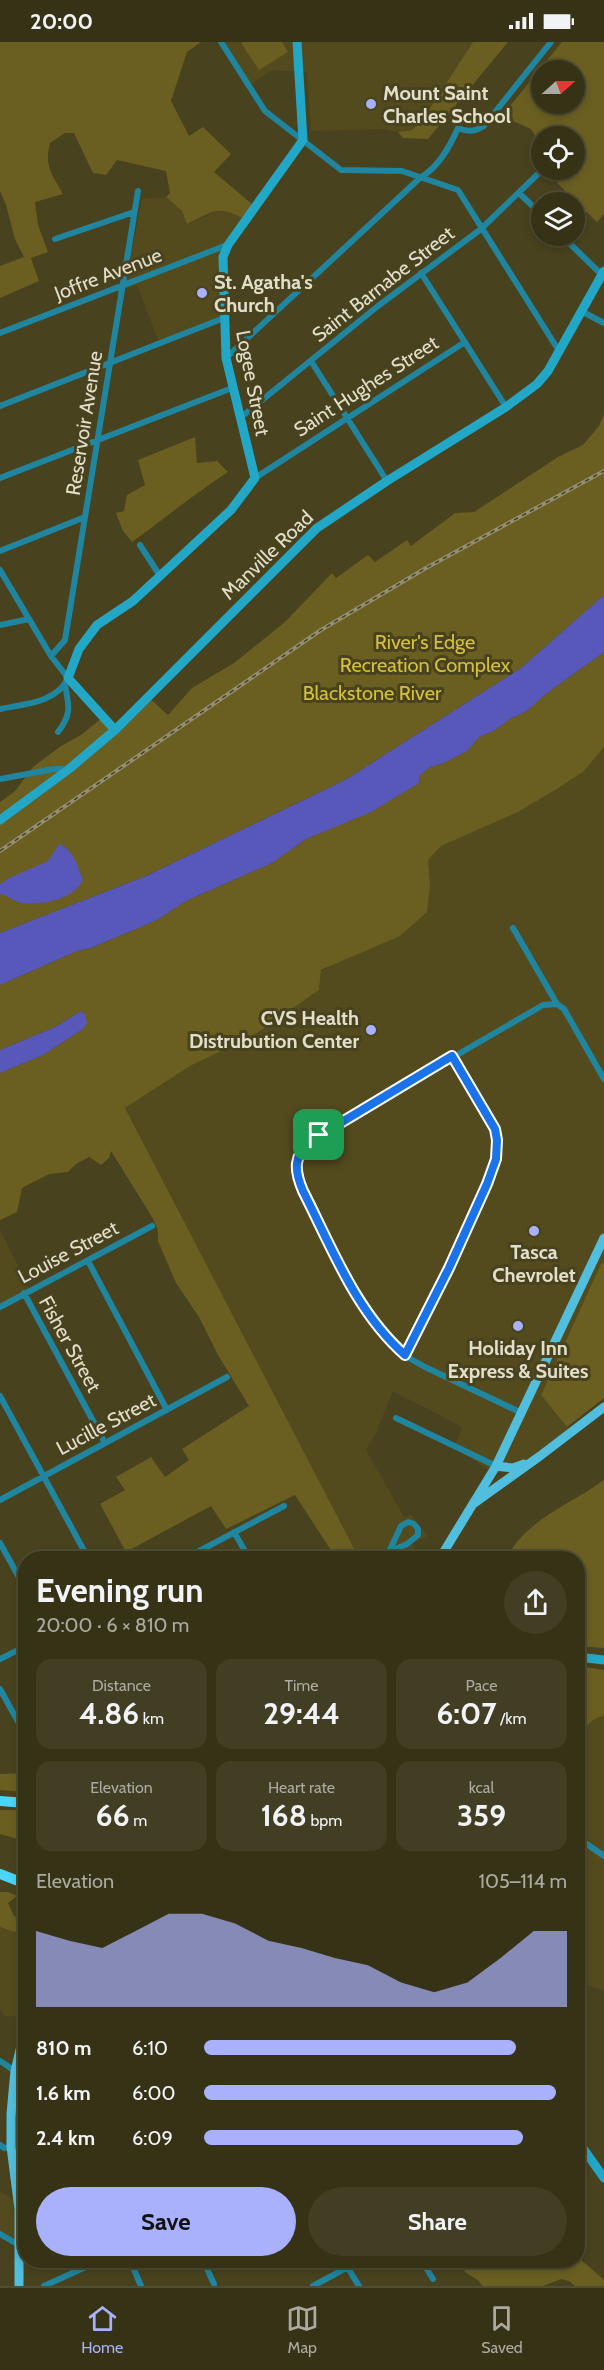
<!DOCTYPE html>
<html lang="en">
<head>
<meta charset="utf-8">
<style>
	:root { --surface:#363216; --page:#413e23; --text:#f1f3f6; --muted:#aaaaa1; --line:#504d35; --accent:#a9b0fc }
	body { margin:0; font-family:Cabin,sans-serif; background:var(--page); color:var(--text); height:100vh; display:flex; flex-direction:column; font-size:22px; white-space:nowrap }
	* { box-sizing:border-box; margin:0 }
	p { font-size:20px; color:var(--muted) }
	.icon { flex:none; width:33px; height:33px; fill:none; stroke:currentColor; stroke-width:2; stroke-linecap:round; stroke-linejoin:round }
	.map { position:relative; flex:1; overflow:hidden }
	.drawer { position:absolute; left:18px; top:1509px; width:567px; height:717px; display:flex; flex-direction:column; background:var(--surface); border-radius:24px; box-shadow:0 3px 9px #0003,0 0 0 2px var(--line) }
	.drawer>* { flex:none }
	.needle { width:39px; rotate:69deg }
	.fabs { position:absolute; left:531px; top:18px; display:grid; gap:12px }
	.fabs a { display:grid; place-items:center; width:54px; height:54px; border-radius:50%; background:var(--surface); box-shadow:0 3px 9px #0003,0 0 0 2px var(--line); font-size:30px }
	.pin { position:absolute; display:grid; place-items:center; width:51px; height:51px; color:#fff; margin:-26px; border-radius:12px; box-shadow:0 3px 9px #0006 }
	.round { display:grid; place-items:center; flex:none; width:63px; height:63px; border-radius:32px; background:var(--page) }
	.head { display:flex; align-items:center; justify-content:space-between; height:102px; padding:0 18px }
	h1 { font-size:33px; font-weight:700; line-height:45px }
	.metrics { display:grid; grid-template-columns:repeat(3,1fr); gap:9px; height:102px; padding:6px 18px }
	.metrics div { display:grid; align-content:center; border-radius:15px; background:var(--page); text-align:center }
	.metrics b { font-size:30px; font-weight:700 }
	.metrics small { font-size:16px; font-weight:400 }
	.metrics p { font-size:16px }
	.chart { height:168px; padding:12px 18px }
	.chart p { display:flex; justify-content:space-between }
	.chart svg { width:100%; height:108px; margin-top:6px; fill:var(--accent); opacity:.7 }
	.primary-button { display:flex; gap:12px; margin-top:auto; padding:12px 18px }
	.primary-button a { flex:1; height:69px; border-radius:36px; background:var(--accent); color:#111; font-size:24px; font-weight:700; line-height:69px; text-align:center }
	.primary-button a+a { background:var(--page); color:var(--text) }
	ul { padding:0 18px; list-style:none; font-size:20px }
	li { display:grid; grid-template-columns:96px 72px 1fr; align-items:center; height:45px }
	li i { height:15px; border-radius:8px; background:var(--accent) }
	.status { display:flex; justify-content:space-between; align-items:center; height:42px; padding:0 30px; background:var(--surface); direction:ltr }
	.status svg { height:16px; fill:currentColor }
	.menu { display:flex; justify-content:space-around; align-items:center; height:84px; border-top:2px solid var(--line); background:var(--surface); font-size:16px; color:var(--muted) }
	.menu a { display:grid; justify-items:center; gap:3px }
	.menu .selected { color:var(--accent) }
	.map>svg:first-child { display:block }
</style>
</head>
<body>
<div class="status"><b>20:00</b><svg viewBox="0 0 49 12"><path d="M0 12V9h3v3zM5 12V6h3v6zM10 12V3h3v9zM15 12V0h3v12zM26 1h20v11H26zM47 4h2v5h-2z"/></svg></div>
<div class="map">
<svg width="604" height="2244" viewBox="0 0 604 2244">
	<rect width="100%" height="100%" fill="#48421e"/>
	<path fill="#534b1e" d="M 217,0 L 473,0 L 421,80 L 412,88 L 398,90 L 384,87 L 311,89 L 307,30 L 272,28 L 248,44 Z
		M 166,155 L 182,169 L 187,182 L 221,167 L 228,168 L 242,176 L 221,210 L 222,279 L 159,301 L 137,243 L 124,247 L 142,157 Z
		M 604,705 L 604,1223 L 602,1221 L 541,1353 L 571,1390 L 526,1423 L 496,1432 L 454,1406 L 462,1385 L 393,1349 L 375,1393 L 366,1408 L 404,1475 L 411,1473 L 428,1494 L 411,1501 L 421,1516 L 359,1516 L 125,1066 L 190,1024 L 251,995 L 319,948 L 321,929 L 350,915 L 430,843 L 428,818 L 441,804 L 518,770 L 557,747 L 584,729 Z
		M 0,1187 L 29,1247 L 0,1263 Z
		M 604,1673 L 604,1948 L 578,1941 L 578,1693 L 593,1678 Z
		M 0,1885 L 14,1890 L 20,1888 L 25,1890 L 24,1975 L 5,1974 L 0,1968 Z
		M 0,2149 L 16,2160 L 16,2201 L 0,2193 Z"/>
	<path fill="#6a5f21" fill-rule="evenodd" d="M 0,0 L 201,0 L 187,10 L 171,59 L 189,94 L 203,85 L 231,112 L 214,130 L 253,163 L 242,176 C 217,162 211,171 187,182 L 182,169 L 166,155 L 170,151 L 166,129 L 117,118 L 106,133 L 93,131 L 74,91 L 65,91 L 50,101 C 44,124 52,132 63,152 L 35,160 L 38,183 L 48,210 L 31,216 L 39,239 L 0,256 L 0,224 L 24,215 L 15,197 L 6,163 L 0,149 Z
		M 244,0 L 282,0 L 288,10 L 259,28 L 241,1 Z
		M 473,0 L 508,0 L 428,97 L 403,96 L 398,90 L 412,88 L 421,80 Z
		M 562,0 L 604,0 L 604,172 L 597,180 L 557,141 L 559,132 L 557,128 L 574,128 L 574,94 L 542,94 L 541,104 L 531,87 L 502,74 ZM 542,28 L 574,28 L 574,62 L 542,62 Z
		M 604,372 L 604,553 L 521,626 L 345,738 L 146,834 L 0,891 L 0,760 L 15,749 L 33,725 L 61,704 L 81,693 L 102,676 L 113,687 L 148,655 L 168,673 L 192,646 L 234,621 L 285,580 L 332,531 L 336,536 L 368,513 L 375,520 L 407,498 L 411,504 L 455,471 L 474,470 L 558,415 L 583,403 L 599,384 Z
		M 195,395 L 197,421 L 217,419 L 228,430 C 194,452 164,477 132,500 L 123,489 L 116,471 L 124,469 L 127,453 L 145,443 L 138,418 Z
		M 604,610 L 604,705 L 584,729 L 557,747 L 518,770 L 441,804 L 428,818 L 430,843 L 427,870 L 400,894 L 321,928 L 319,948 L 251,995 L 190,1024 L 125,1066 L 359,1516 L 336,1516 L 295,1453 L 226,1487 L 211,1464 L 126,1510 L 100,1462 L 125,1448 L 116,1435 L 151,1415 L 165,1435 L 189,1418 L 182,1407 L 249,1364 L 218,1313 L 199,1275 L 176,1241 L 158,1199 L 158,1188 L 152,1175 L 111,1109 L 109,1116 L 101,1123 L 89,1115 L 76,1122 L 68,1130 L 49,1132 L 22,1146 L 17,1170 L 0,1178 L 0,1031 L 43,1013 L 83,987 L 81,969 L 55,985 L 0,1008 L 0,943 L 77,909 L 91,906 L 157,878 L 186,859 L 272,821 L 306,797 L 370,770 L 419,741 L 420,733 L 430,725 L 444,721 L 467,709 L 479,695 L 495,688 L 510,677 L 527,669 L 547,651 Z
		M 602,1220 L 604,1223 L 604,1356 L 567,1385 L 541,1353 Z
		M 604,1438 L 604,1606 L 578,1604 L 578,1516 L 507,1516 C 525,1478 571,1462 604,1438 Z
		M 578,1624 L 604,1628 L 604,1673 L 593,1678 L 578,1693 Z
		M 25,1731 L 25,1750 L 0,1748 L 0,1732 Z
		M 0,1768 L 25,1768 L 25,1799 L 0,1792 Z
		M 0,1850 L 8,1850 L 17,1854 L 8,1861 L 14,1874 L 25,1879 L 25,1890 L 20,1888 L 14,1890 L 0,1885 Z
		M 578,2215 L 604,2238 L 604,2244 L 575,2244 L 569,2239 L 561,2237 L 543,2244 L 482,2244 L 479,2239 L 465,2230 L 462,2220 L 578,2218 Z"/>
	<path fill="#5858bb" d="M 604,553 L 604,610 L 547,651 L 527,669 L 510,677 L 495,688 L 479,695 L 467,709 L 444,721 L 430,725 L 420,733 L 419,741 L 371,770 L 306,797 L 272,821 L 186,859 L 157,878 L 91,906 L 77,909 L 0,943 L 0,891 L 146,834 L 345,738 L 521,626 Z
		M 59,802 C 73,807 78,825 83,838 C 73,858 43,863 22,861 C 14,860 8,853 0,852 L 0,842 L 9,836 L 48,819 Z
		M 81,969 L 85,973 L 87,981 L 83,987 L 43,1013 L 0,1031 L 0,1008 L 55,985 Z"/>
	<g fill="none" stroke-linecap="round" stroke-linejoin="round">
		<path stroke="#20859f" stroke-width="6" d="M 221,0 L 265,69 L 341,128 L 402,129 L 458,148 L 559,309
			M 519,151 L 542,173
			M 562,194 L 602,233
			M 55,197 L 134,170
			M 421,231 L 506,365
			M 581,269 L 604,281
			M 0,291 L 227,203
			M 226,316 L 421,135 C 439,125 450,104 458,86 C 468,90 474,90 484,84 L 551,0
			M 311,319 L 387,439
			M 0,364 L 224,276
			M 239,374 L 245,372 L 378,264 L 481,187 L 542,128
			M 0,436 L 232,346
			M 255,436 L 465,300
			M 140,503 L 160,534
			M 0,509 L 85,475
			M 0,528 L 51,614 L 68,636 C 57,661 23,662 0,667
			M 0,583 L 29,577
			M 51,614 L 65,598 L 138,149
			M 58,690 C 72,672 69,664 65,643
			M 0,737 L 54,727 L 68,727
			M 513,886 L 557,962 L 564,967 L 604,1037
			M 88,1219 L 167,1368
			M 24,1251 L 105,1401
			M 0,1265 L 152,1184
			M 405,1313 L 449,1226 L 487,1142 L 496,1117 L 497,1098 L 495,1087 L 452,1014
			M 0,1354 L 88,1516
			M 522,1371 L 425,1325 L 409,1316 L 397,1305 L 381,1289 L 362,1262 L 303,1149 C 292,1123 294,1110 319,1093 L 543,963 L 557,962
			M 396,1376 L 496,1424
			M 0,1458 L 227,1335
			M 408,1480 L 414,1482 L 418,1487 L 418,1493 L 407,1502 L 389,1510 L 401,1484 Z
			M 234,1490 L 249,1516
			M 0,1501 L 26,1548
			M 186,1516 L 284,1464
			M 379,1516 L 389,1510
			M 0,1617 L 26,1604
			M 0,1647 L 26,1694
			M 578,1796 L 604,1814
			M 0,2019 L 15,2029
			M 11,2072 L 26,2067
			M 0,2103 L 4,2106 L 11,2105
			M 0,2192 L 19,2203
			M 130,2218 L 141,2244
			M 203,2218 L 214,2242
			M 421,2218 L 433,2237
			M 348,2226 L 359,2244
			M 44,2244 L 101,2218
			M 313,2244 L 361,2218"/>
		<path stroke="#23a7c7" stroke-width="9" d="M 115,688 L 68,636 L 79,607 L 97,583 L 133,559 L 231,468 L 255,436 L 226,316 L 223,215 L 228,203 L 303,98 L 297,0
			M 0,778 L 69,727 L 115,688 L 317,486 L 387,439 L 506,365 L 537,342 L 548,329 L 604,229
			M 578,1615 L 604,1618
			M 578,2099 L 604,2136"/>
		<path stroke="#50bedc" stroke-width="9" d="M 496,1424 L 513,1426 L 524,1422
			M 473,1462 L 540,1414 L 604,1365
			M 440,1516 L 496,1424 L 604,1196
			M 19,2244 L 19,2167 L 11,2105 L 11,2072 L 15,2029 L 26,1983"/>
		<path stroke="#4bd5fb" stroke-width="10" d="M 0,1759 L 26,1761
			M 0,1832 L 26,1842"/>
		<g stroke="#938e72" stroke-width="4">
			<path id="rail" d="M 0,809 L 321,588 L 426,526 L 604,429"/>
		</g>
		<use href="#rail" stroke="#48421e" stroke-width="1.5" stroke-dasharray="4.5" stroke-linecap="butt"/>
	</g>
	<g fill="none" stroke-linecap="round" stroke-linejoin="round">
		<g stroke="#fff" stroke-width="12">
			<path id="route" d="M 452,1014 L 495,1087 L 497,1098 L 496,1117 L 487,1142 L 449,1226 L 405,1313 C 356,1270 332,1206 303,1149 C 294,1128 293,1113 312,1098 Z"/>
		</g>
		<use href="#route" stroke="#1a73e8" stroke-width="8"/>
	</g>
	<g fill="#a9b0fc" stroke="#48421e" stroke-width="2">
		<circle cx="371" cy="62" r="6"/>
		<circle cx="202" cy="251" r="6"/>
		<circle cx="371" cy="988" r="6"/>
		<circle cx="534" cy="1189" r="6"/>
		<circle cx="518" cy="1284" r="6"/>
	</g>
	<g text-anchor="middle" stroke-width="6" stroke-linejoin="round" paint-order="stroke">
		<g font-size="20" font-weight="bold" fill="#e1deca" stroke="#48421e" text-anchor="start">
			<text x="383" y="58">Mount Saint<tspan x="383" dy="23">Charles School</tspan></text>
			<text x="214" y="247">St. Agatha's<tspan x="214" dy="23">Church</tspan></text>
			<text x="359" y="983" text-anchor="end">CVS Health<tspan x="359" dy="23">Distrubution Center</tspan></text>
			<text x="534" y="1217" text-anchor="middle">Tasca<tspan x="534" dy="23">Chevrolet</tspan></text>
			<text x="518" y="1313" text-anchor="middle">Holiday Inn<tspan x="518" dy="23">Express &amp; Suites</tspan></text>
		</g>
		<g font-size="20" fill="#e1deca" stroke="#48421e">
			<text transform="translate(108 232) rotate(-21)" y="7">Joffre Avenue</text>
			<text transform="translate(383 242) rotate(-38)" y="7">Saint Barnabe Street</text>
			<text transform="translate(253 341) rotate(79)" y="7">Logee Street</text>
			<text transform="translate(366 344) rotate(-33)" y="7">Saint Hughes Street</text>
			<text transform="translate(84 381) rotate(-81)" y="7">Reservoir Avenue</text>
			<text transform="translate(267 513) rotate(-44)" y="7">Manville Road</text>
			<text transform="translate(68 1210) rotate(-28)" y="7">Louise Street</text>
			<text transform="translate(70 1302) rotate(61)" y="7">Fisher Street</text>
			<text transform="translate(106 1382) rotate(-28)" y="7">Lucille Street</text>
		</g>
		<g font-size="20" fill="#d5c03e" stroke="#48421e">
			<text x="425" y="607">River's Edge<tspan x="425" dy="23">Recreation Complex</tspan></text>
			<text x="372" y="658">Blackstone River</text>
		</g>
	</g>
</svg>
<div class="fabs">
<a><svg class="needle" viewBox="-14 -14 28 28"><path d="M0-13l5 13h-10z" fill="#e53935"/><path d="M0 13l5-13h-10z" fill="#aaaaa1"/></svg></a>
<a><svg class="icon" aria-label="locate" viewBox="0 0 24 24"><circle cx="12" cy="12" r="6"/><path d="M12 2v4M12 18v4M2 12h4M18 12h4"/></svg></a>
<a><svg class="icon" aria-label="layers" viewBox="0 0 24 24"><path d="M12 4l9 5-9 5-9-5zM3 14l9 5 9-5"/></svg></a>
</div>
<div class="pin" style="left:319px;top:1093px;background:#1e9e55"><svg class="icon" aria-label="arrive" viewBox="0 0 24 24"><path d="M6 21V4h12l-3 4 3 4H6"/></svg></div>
<section class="drawer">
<div class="head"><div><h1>Evening run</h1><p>20:00 · 6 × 810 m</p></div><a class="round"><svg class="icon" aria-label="share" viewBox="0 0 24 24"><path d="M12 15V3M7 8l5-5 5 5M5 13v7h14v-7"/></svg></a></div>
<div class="metrics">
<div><p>Distance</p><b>4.86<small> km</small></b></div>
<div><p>Time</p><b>29:44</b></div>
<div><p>Pace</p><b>6:07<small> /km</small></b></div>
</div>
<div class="metrics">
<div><p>Elevation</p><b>66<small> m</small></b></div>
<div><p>Heart rate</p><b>168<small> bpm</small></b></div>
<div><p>kcal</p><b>359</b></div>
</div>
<div class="chart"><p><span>Elevation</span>105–114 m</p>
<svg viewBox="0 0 160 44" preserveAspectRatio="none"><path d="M0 44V13L10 17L20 20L30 13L40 6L50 6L60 10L70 17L80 20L90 24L100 27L110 34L120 38L130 34L140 24L150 13L160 13V44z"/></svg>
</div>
<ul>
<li><b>810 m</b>6:10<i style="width:86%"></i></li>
<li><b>1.6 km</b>6:00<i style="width:97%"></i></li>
<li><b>2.4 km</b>6:09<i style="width:88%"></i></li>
</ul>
<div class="primary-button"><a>Save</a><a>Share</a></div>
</section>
</div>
<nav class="menu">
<a class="selected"><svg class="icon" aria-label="home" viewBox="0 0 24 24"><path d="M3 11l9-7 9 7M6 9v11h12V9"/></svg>Home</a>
<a><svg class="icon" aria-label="map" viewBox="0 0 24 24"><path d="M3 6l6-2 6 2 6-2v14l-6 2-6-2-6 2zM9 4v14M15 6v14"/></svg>Map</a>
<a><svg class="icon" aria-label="saved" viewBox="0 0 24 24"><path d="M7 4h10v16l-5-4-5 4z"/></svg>Saved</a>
</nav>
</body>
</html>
